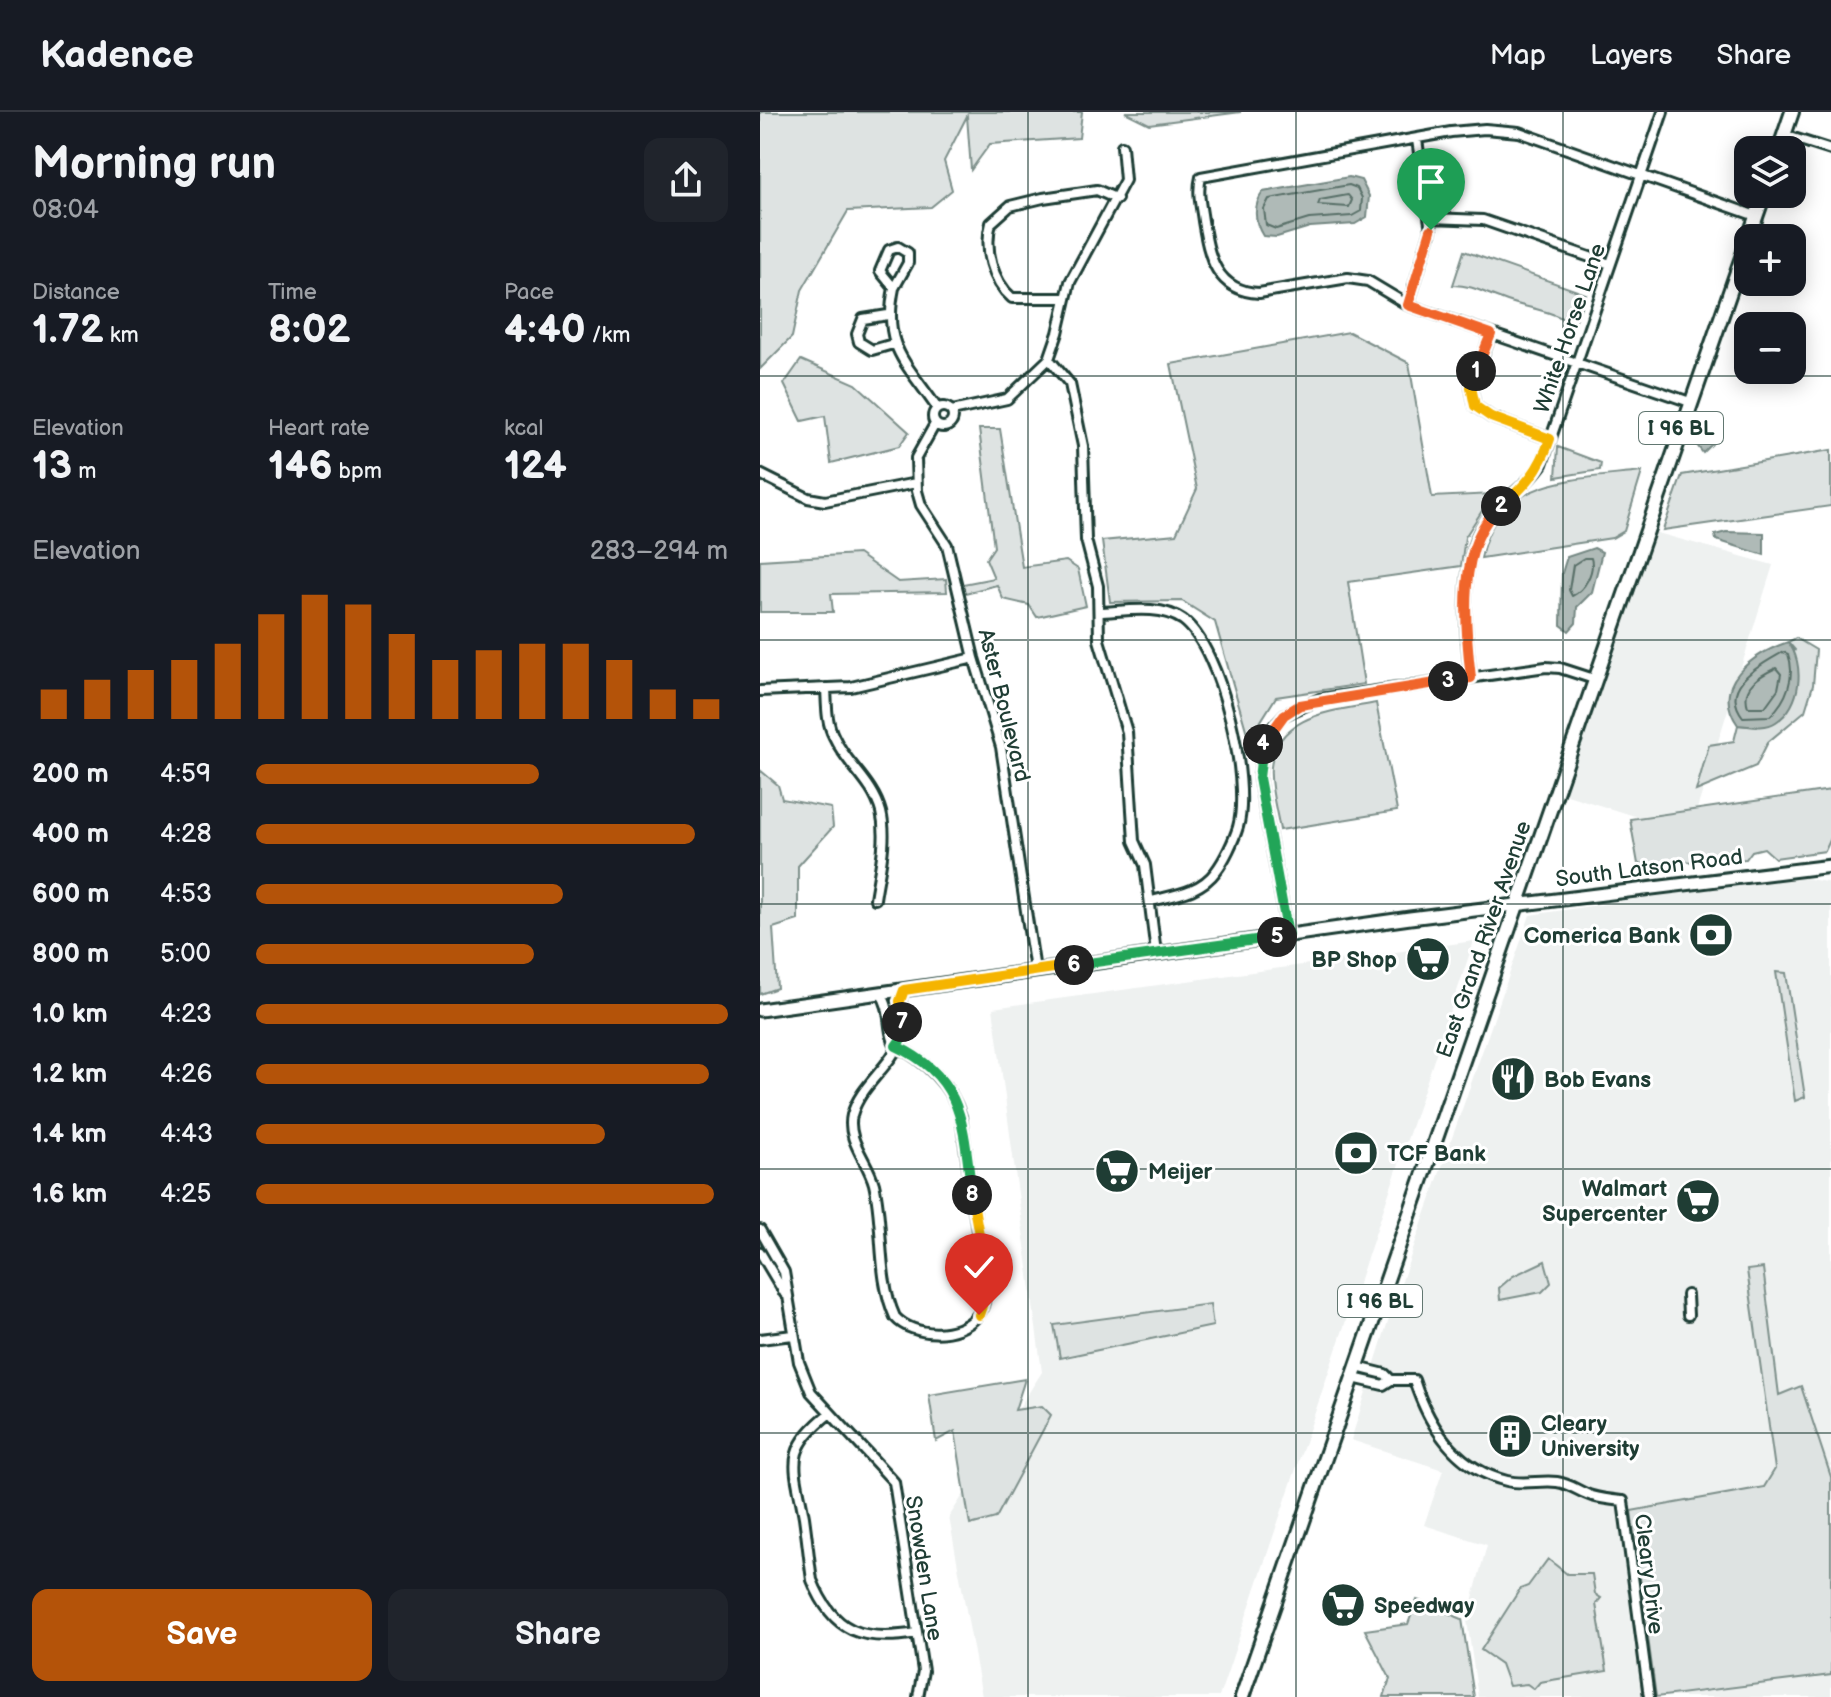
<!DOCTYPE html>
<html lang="en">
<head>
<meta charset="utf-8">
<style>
	:root { --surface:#171b24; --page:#20242c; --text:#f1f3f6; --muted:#9ea1a6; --line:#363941; --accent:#b45309 }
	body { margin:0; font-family:"Balsamiq Sans",sans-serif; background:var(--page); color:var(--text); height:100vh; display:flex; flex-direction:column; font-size:30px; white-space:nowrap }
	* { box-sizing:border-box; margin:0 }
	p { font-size:26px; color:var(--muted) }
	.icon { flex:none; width:44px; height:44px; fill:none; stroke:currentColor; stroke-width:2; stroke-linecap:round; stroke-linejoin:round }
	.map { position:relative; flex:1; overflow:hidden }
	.side { display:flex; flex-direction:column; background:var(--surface); width:760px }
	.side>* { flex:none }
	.fabs { position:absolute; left:974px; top:24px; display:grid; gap:16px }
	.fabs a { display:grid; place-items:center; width:72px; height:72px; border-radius:16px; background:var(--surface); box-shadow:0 4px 20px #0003; font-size:40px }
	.pin { position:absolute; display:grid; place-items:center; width:68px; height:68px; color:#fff; margin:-82px -34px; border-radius:50% 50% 50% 0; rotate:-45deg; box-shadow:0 0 8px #0007 }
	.pin .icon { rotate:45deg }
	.km { position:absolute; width:40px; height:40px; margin:-20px; border-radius:50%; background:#222; color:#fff; font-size:22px; line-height:40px; text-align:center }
	.round { display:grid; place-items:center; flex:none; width:84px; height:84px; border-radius:16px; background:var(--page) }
	.summary { display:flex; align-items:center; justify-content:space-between; height:136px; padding:0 32px }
	h1 { font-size:44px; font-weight:700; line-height:60px }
	.figures { display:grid; grid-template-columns:repeat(3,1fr); gap:12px; height:136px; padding:8px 32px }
	.figures div { display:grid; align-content:center }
	.figures b { font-size:40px; font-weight:700 }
	.figures small { font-size:22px; font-weight:400 }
	.figures p { font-size:22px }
	.chart { height:224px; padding:16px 32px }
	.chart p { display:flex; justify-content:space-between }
	.chart svg { width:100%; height:144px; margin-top:8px; stroke:var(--accent); stroke-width:6 }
	.button { display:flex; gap:16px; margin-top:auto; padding:16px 32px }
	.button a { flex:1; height:92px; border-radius:16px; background:var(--accent); color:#fff; font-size:32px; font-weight:700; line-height:92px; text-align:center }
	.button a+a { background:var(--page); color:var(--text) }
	ul { padding:0 32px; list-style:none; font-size:26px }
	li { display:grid; grid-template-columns:128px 96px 1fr; align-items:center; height:60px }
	li i { height:20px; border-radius:10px; background:var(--accent) }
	header { display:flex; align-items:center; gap:48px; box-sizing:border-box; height:112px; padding:0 40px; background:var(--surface); border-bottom:2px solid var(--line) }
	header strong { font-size:38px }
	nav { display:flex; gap:44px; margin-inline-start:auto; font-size:28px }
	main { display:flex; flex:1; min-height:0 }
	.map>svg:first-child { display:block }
</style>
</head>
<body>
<header>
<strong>Kadence</strong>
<nav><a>Map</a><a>Layers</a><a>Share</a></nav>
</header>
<main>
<section class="side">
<div class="summary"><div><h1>Morning run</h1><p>08:04</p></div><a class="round"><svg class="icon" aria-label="share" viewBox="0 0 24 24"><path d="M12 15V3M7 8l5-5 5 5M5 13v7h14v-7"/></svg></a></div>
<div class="figures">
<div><p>Distance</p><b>1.72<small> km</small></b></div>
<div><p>Time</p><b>8:02</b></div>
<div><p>Pace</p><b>4:40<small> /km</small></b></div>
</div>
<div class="figures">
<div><p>Elevation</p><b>13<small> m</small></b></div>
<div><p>Heart rate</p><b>146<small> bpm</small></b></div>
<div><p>kcal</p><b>124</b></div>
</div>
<div class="chart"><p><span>Elevation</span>283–294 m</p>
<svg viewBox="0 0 160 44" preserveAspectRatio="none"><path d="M5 44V35M15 44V32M25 44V29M35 44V26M45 44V21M55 44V12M65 44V6M75 44V9M85 44V18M95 44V26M105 44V23M115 44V21M125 44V21M135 44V26M145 44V35M155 44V38"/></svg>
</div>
<ul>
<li><b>200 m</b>4:59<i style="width:60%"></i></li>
<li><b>400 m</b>4:28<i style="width:93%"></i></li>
<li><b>600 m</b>4:53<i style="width:65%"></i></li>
<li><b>800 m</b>5:00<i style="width:59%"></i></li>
<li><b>1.0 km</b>4:23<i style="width:100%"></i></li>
<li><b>1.2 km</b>4:26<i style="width:96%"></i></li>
<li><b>1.4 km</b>4:43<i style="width:74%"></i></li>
<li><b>1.6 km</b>4:25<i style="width:97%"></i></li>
</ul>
<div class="button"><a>Save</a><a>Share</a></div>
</section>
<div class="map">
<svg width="1071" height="1585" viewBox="0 0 1071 1585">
	<rect width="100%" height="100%" fill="#fff"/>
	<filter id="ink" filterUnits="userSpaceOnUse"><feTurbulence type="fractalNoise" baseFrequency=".0125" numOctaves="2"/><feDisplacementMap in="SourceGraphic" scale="16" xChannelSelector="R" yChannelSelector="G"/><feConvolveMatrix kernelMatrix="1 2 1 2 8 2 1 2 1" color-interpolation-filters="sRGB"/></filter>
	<g filter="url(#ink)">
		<path fill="#eef1f0" d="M 894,420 L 1013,453 L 937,697 L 880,706 L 804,682 Z
			M 1034,764 L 1071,771 L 1071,1365 L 1041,1274 L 1019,1284 L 1003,1156 L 988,1158 L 1015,1357 L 1004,1375 L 959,1386 L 896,1585 L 1071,1563 L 1071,1585 L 718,1585 L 707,1508 L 727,1433 L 664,1413 L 683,1358 L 591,1328 L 629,1206 L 770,803 Z
			M 714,829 L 459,1585 L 222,1585 L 189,1405 L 282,1260 L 233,896 Z"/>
		<path fill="#dee3e2" stroke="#7e908b" stroke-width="2" d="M 0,0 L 322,0 L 319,26 L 230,32 L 211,58 L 207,4 L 184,49 L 192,78 L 171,95 L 88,99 L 42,178 L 32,225 L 0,257 Z
			M 365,0 L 481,0 L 389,12 Z
			M 704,139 L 826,182 L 814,213 C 791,197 766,197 742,187 C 724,181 712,173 693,173 Z
			M 589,220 L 649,251 L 672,385 L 733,382 L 705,425 L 701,454 L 588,470 L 604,572 L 516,585 L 489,628 L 455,510 L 422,489 L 350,490 L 342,429 L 416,422 L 437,377 L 411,252 Z
			M 41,248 L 96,272 L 149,320 L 139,334 L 71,351 L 65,304 L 42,309 L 24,272 Z
			M 219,317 L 240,317 L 262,455 L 306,449 L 318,457 L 326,494 L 277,505 L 269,493 L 243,487 L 237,473 L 205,481 L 203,472 L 234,466 L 226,447 L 234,435 Z
			M 798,335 L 841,351 L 840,358 L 796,365 Z
			M 1071,338 L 1071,394 L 903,418 L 922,363 Z
			M 882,360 L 864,419 L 852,426 L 721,446 C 736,364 815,368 882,360 Z
			M 98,442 L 138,470 L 186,467 L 187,480 L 71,482 L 73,500 L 0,500 L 0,448 Z
			M 1036,526 L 1056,538 L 1053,573 L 1045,599 L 1008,630 L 996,654 L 936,679 L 949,633 L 974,629 L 978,613 L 997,615 L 1035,538 L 1028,530 Z
			M 616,591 L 637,699 L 520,718 C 517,699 509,674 511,655 C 516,602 575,599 616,591 Z
			M 0,658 L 18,673 L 22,687 L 71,696 L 73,715 L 38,754 L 38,808 L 13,816 L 17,876 L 0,882 Z
			M 1071,678 L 1071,726 L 1065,739 L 1015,746 L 1004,736 L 992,739 L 986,747 L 878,752 L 870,707 Z
			M 1016,860 L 1026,861 L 1045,985 L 1035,989 Z
			M 785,1149 L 791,1171 L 782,1180 L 740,1188 L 739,1176 L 753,1164 Z
			M 1003,1156 L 1019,1283 L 1041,1274 L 1071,1365 L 1071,1563 L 896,1585 L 871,1399 L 1004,1375 L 1015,1357 L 987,1158 Z
			M 450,1192 L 453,1214 L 300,1246 L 294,1213 Z
			M 265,1267 L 255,1298 L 282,1294 L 291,1303 L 236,1406 L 210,1413 L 195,1319 L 176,1329 L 169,1283 Z
			M 788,1447 L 807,1462 L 832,1462 L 835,1482 L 841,1486 L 836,1492 L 847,1559 L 780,1570 L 774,1577 L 767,1572 L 749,1574 L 741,1552 L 721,1538 L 760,1477 L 768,1474 Z
			M 657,1488 L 702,1507 L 714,1585 L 624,1585 L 630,1566 L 605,1518 L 648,1512 Z"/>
		<path fill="#afbab7" stroke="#758883" stroke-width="2" d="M 589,65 L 601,68 L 609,84 L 607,105 L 595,112 L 550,115 L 517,125 L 503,124 C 494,110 493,93 503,80 Z
			M 958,304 L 953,331 L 943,341 L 936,332 C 939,317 940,305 958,304 Z
			M 966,420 L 1004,421 L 1004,443 L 956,428 L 955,423 Z
			M 834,436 L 842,440 L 832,480 L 817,495 L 816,511 L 809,519 L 801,513 L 802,461 L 807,445 Z
			M 1028,530 C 1045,551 1042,594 1016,610 C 1006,617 990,614 978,613 C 949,572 993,542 1028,530 Z"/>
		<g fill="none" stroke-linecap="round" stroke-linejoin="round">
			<path stroke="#596f68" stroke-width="2" d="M 589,73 L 597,76 L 602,86 L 601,99 L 592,104 L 549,107 L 516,117 L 506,113 L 504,97 L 509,87 Z
				M 588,83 L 592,88 L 589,95 L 558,93 L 560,88 Z
				M 824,446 L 831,446 C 835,459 825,478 812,484 L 809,478 L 813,453 Z
				M 1023,540 L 1028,542 C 1036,564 1027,588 1010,604 L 983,605 C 958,573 1001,553 1023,540 Z
				M 1016,556 L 1021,562 L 1018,577 L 1005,595 L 988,595 C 981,574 999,564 1016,556 Z"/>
			<g stroke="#1f3d34" stroke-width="14">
				<path id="minor" d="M 1024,23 L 1071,38
					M 671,106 L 723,108 L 850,152
					M 134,176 L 148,151 L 148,141 L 138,135 L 129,138 L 120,159 L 134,176 C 122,235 146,250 177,296
					M 305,186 L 252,186 C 232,169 224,136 231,111 L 250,94 L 283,86 L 337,78 L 357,87
					M 648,193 L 671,118 L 657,28
					M 128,203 L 103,207 L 97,222 L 99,230 L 112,238 L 133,232
					M 731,222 L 711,275 L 715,294 L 731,305 L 790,327
					M 289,247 L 310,272 L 323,334 L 326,428 L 338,474 L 339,528 L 367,620 L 374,729 L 385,753 L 396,841
					M 930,290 L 648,193 L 608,169 L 588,166 L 499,181 C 456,179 449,145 443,109 C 441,93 437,81 441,65 L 691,20 L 725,17 L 759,20 L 996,104
					M173 305a10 10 0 1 1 20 0a10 10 0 1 1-20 0Z
					M 192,299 L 247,287 L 289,247 L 298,221 L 310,170 L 365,68 L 362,34
					M 175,312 L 156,346 L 157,379 L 161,393 L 187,433 L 214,546 L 241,635 L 275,858
					M 0,362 L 48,386 L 65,389 L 156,371
					M 339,500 C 366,499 400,492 423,508 C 462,537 491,670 478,715 C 474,728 464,749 456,759 C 441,780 415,783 391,789
					M 711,566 C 705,522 698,447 726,409 C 742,388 766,375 782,352 L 903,0
					M 66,576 C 67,593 66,610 74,625 C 86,652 113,670 121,700 C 128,728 119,759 115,787
					M 0,579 L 91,575 L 214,546
					M 528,823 L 499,666 L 503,633 L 510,618 L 524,603 L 560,587 L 786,555 L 800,556 L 834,567
					M 120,881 C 133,897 126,918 136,934 C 165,948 192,974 201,1005 L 225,1174 C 225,1184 225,1196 217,1204 C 198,1227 153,1225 135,1205 C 117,1166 124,1114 114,1072 C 108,1049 86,1028 92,1003 C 100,973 132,954 141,926 C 147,910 135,893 144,878
					M 0,1118 L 24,1160 L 39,1250 L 51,1280 L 134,1370 L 163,1559 L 158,1585
					M 0,1140 L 25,1182
					M 927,1183 L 928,1203
					M 0,1227 L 33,1223
					M 597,1255 L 625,1262 L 631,1268
					M 593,1266 L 623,1273 L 631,1268 L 654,1268 C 669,1315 697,1357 747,1369 C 764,1373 781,1368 797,1370 C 811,1372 819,1380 832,1384 C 842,1387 853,1388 863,1389 L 889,1585
					M 70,1301 C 22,1339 35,1354 44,1405 C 47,1426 49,1447 52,1468 C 73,1521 103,1530 157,1521"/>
			</g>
			<g stroke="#1f3d34" stroke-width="17">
				<path id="secondary" d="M 0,898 L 650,806 L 1071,754"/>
			</g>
			<g stroke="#1f3d34" stroke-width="18">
				<path id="primary" d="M 1019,38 L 1032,0
					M 482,1585 L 1004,82"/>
			</g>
			<use href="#minor" stroke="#fff" stroke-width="8"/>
			<use href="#secondary" stroke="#fff" stroke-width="11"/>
			<use href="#primary" stroke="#fff" stroke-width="12"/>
		</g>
	</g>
	<g fill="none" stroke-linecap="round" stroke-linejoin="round" filter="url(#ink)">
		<g stroke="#fff" stroke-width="16">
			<path id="split-1" d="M 671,118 L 648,193 L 731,222 L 716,259"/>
		</g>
		<g stroke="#fff" stroke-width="16">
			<path id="split-2" d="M 716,259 L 711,275 L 715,294 L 731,305 L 790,327 C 780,357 766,374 741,394"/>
		</g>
		<g stroke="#fff" stroke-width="16">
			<path id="split-3" d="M 688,569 L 711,566 C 705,515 696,430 741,394"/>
		</g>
		<g stroke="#fff" stroke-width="16">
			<path id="split-4" d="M 503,632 L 524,603 L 540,593 L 688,569"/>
		</g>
		<g stroke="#fff" stroke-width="16">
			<path id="split-5" d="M 503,632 L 499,666 L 528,823 L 517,825"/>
		</g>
		<g stroke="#fff" stroke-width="16">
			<path id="split-6" d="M 314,853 L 517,825"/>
		</g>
		<g stroke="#fff" stroke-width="16">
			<path id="split-7" d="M 142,910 L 140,889 L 144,878 L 314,853"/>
		</g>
		<g stroke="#fff" stroke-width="16">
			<path id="split-8" d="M 142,910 L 141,927 L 136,934 C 206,966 203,1017 212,1083"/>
		</g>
		<g stroke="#fff" stroke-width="16">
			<path id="split-9" d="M 212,1083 C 217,1120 233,1169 219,1203"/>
		</g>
		<use href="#split-1" stroke="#f0652b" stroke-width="10"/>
		<use href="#split-2" stroke="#f5b400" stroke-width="10"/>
		<use href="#split-3" stroke="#f0652b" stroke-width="10"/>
		<use href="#split-4" stroke="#f0652b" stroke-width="10"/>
		<use href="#split-5" stroke="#22a559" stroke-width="10"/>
		<use href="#split-6" stroke="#22a559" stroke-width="10"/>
		<use href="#split-7" stroke="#f5b400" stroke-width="10"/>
		<use href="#split-8" stroke="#22a559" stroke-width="10"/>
		<use href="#split-9" stroke="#f5b400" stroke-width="10"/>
	</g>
	<path fill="none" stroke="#1f3d34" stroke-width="2" stroke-opacity="0.55" d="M 268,0 L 268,1585M 536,0 L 536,1585M 803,0 L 803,1585M 0,264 L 1071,264M 0,528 L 1071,528M 0,792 L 1071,792M 0,1057 L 1071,1057M 0,1321 L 1071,1321"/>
	<defs>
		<g id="bank-disc" transform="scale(2.3)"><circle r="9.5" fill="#1f3d34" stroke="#fff"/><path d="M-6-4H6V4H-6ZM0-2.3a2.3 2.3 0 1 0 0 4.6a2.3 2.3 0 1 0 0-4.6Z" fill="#fff"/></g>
		<g id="supermarket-disc" transform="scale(2.3)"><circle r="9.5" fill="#1f3d34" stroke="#fff"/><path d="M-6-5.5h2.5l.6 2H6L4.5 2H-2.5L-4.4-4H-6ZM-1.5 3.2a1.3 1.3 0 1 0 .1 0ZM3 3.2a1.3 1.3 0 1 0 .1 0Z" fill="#fff"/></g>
		<g id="restaurant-disc" transform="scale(2.3)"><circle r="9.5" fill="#1f3d34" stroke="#fff"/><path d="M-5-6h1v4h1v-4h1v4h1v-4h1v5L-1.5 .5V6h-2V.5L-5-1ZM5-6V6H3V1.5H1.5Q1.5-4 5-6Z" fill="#fff"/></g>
		<g id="building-disc" transform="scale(2.3)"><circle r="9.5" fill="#1f3d34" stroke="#fff"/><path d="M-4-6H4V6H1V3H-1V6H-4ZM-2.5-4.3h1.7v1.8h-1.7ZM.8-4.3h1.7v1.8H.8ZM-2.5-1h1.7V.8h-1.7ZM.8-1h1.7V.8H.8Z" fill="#fff"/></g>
	</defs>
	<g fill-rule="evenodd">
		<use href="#bank-disc" x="951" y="823"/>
		<use href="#supermarket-disc" x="668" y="847"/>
		<use href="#restaurant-disc" x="753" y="967"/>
		<use href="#bank-disc" x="596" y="1041"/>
		<use href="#supermarket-disc" x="357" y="1059"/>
		<use href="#supermarket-disc" x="938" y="1089"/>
		<use href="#building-disc" x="750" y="1324"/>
		<use href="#supermarket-disc" x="583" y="1493"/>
	</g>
	<g text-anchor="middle" stroke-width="6" stroke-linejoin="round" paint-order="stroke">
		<g fill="#fff" stroke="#627771" stroke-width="2">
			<rect x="879" y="300" width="84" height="32" rx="6"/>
			<rect x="578" y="1173" width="84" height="32" rx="6"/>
		</g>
		<g font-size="20" font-weight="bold" fill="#1f3d34">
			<text x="921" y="323">I 96 BL</text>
			<text x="620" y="1196">I 96 BL</text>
		</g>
		<g font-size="22" fill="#1f3d34" stroke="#fff">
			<text transform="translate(809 216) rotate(-71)" y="8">White Horse Lane</text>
			<text transform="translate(245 593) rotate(76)" y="8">Aster Boulevard</text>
			<text transform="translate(889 755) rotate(-7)" y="8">South Latson Road</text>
			<text transform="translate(723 827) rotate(-71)" y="8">East Grand River Avenue</text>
			<text transform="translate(165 1456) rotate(81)" y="8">Snowden Lane</text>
			<text transform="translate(890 1462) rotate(83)" y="8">Cleary Drive</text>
		</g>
		<g font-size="22" font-weight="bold" fill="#1f3d34" stroke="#fff" text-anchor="start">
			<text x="920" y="831" text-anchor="end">Comerica Bank</text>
			<text x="637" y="855" text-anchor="end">BP Shop</text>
			<text x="784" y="975">Bob Evans</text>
			<text x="627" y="1049">TCF Bank</text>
			<text x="388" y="1067">Meijer</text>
			<text x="907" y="1084" text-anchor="end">Walmart<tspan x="907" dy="25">Supercenter</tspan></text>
			<text x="781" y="1319">Cleary<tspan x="781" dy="25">University</tspan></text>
			<text x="614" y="1501">Speedway</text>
		</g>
	</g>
</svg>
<div class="fabs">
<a><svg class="icon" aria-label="layers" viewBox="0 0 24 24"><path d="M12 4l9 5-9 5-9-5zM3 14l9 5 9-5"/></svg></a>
<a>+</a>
<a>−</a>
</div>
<div class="pin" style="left:671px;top:118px;background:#1e9e55"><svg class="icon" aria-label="arrive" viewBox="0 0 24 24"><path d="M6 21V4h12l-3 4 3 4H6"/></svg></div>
<div class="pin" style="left:219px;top:1203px;background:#d93025"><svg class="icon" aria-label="check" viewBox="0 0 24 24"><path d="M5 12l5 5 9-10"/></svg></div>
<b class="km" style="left:716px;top:259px">1</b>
<b class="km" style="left:741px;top:394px">2</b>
<b class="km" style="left:688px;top:569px">3</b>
<b class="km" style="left:503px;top:632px">4</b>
<b class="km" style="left:517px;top:825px">5</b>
<b class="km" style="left:314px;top:853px">6</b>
<b class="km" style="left:142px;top:910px">7</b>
<b class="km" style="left:212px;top:1083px">8</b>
</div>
</main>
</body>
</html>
